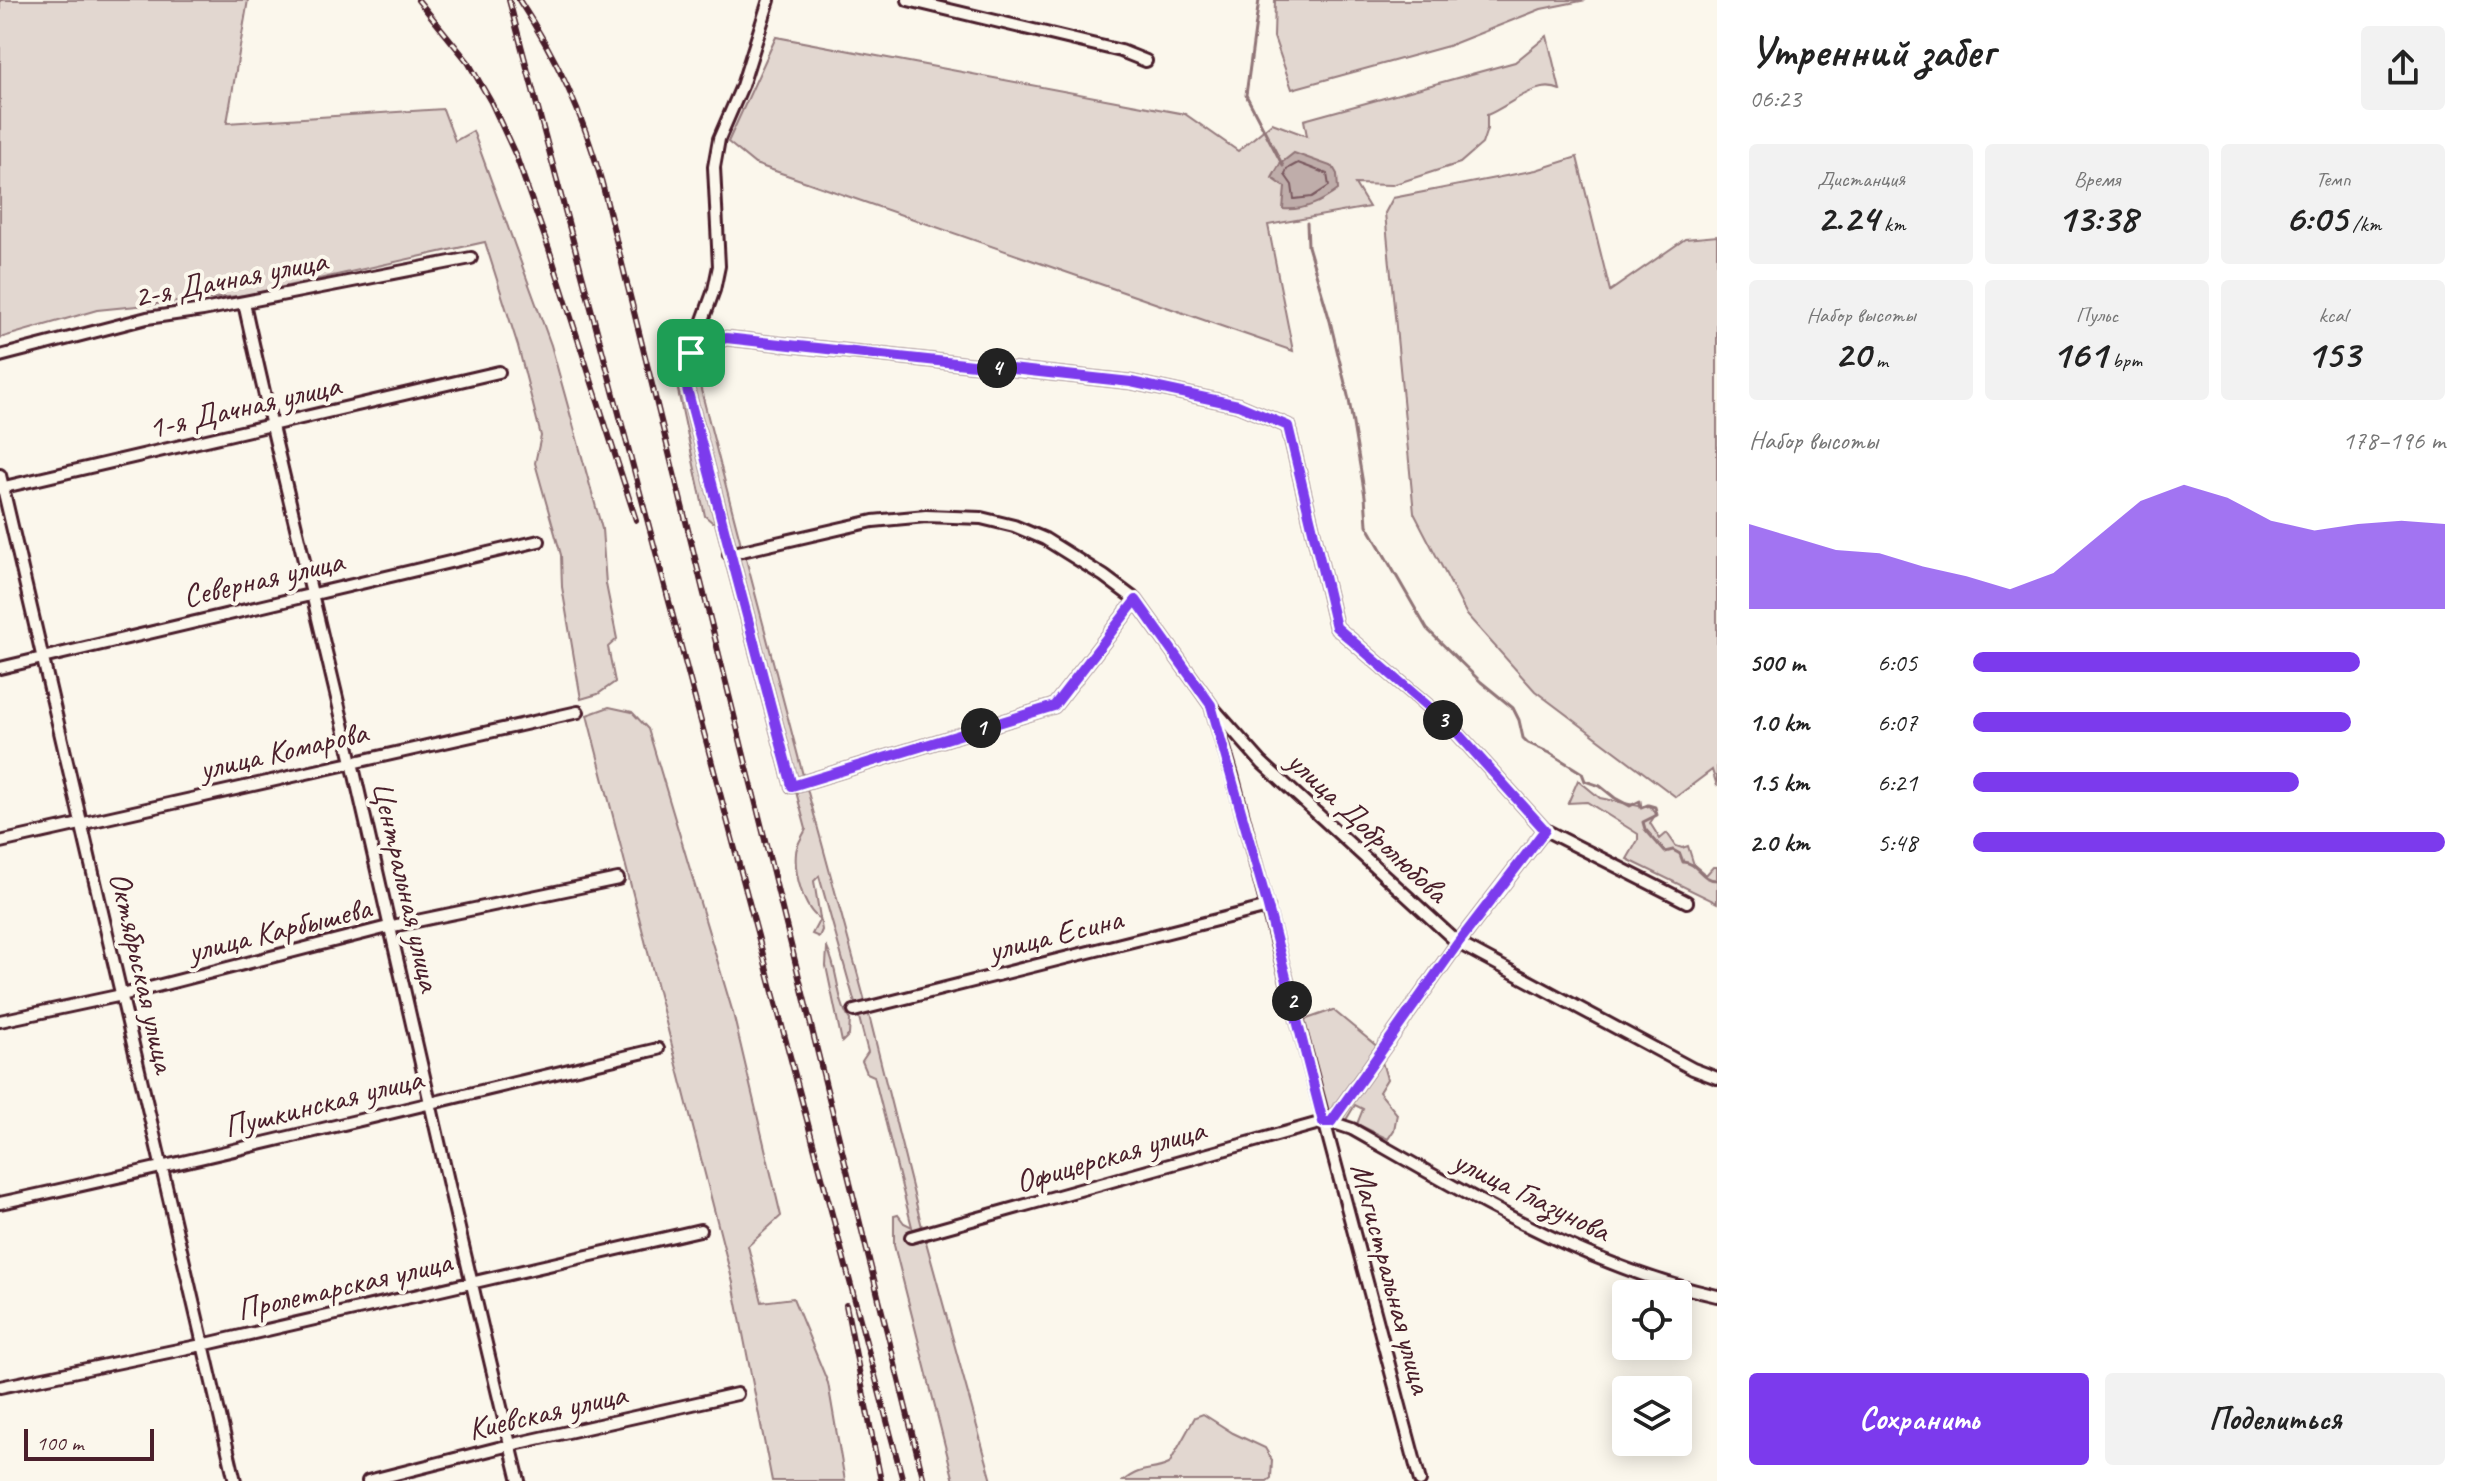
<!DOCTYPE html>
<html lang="ru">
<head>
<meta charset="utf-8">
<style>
	:root { --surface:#fff; --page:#f2f2f2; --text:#222; --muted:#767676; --accent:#7c3aed }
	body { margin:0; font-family:Caveat,sans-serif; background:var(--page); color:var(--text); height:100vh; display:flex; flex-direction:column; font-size:30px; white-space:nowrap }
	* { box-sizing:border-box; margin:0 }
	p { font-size:26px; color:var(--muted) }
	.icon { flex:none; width:44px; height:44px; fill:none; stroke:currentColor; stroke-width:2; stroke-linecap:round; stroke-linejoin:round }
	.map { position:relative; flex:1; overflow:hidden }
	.side { display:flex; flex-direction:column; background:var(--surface); width:760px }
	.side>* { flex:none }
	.buttons { position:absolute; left:1612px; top:1280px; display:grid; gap:16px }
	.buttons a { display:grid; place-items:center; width:80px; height:80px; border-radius:8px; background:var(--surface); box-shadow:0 4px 20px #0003; font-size:40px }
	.scale { position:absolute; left:24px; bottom:20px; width:130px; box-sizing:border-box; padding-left:8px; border:4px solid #4a1f2b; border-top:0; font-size:22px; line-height:28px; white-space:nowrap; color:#4a1f2b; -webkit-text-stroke:6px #fbf7ec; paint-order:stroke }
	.pin { position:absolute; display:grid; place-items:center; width:68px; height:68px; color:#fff; margin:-34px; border-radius:16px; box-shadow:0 4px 12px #0006 }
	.km { position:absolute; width:40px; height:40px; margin:-20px; border-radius:50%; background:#222; color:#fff; font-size:22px; line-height:40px; text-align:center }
	.round { display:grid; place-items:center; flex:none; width:84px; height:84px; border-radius:8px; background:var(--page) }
	.overview { display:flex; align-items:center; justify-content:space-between; height:136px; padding:0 32px }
	h1 { font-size:44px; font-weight:800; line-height:60px }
	.figures { display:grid; grid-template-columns:repeat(3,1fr); gap:12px; height:136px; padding:8px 32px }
	.figures div { display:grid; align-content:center; border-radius:8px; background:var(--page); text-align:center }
	.figures b { font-size:40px; font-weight:800 }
	.figures small { font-size:22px; font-weight:400 }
	.figures p { font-size:22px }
	.chart { height:224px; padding:16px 32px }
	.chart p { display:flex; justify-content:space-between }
	.chart svg { width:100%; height:144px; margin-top:8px; fill:var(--accent); opacity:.7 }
	.primary-button { display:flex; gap:16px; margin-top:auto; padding:16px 32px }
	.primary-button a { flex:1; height:92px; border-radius:8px; background:var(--accent); color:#fff; font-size:32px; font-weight:800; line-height:92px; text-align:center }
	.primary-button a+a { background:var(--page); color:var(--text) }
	ul { padding:0 32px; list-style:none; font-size:26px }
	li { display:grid; grid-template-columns:128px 96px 1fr; align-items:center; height:60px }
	li i { height:20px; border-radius:10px; background:var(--accent) }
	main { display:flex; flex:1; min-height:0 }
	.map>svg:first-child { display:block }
</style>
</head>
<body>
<main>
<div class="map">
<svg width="1717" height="1481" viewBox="0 0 1717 1481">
	<rect width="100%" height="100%" fill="#fbf7ec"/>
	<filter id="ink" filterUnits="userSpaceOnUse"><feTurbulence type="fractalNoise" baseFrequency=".0125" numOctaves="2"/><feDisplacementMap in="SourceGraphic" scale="16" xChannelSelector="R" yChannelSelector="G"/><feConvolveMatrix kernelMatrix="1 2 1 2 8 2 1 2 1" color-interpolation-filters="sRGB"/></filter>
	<g filter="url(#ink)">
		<path fill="#e2d7d0" stroke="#967b7e" stroke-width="2" d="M 0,0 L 248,0 L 227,123 L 443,109 L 455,141 L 473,131 L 551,345 L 602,529 L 606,584 L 617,639 L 608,647 L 615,682 L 598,694 L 581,699 L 562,587 L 561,555 L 535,463 L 541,436 L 518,346 L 485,242 L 247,295 L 97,310 L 0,338 Z
			M 1275,0 L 1586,0 L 1541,9 L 1448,46 L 1292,89 L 1274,37 Z
			M 1547,36 L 1560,90 C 1537,79 1511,105 1487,115 L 1487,129 L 1482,144 L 1460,163 L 1392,185 L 1355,184 L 1369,207 L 1268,225 L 1293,351 L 755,164 L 728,142 L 776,37 L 1185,114 L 1238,151 L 1272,123 L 1307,136 L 1304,120 L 1515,62 Z
			M 1577,157 L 1610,291 L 1685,239 L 1717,236 L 1717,786 L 1712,770 L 1676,797 L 1535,691 L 1467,615 L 1414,513 L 1385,213 L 1393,198 L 1536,170 Z
			M 669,331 L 688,352 L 684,385 L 718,521 L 712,522 L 705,516 L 674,372 L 673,348 Z
			M 693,359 L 742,548 L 731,551 L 689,386 Z
			M 745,555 L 804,779 L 794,781 L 733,557 Z
			M 609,707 L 632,712 L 648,729 L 733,1013 L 781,1216 L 748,1246 L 762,1302 L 793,1298 L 828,1383 L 845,1481 L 772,1481 L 733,1283 L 587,715 Z
			M 1578,780 L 1600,798 L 1644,807 L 1650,806 L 1656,814 L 1650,823 L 1660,839 L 1667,833 L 1676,846 L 1682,848 L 1688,846 L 1694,865 L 1706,875 L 1713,867 L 1717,867 L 1717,903 L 1627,859 L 1638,840 L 1638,834 L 1587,802 L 1568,803 Z
			M 806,785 L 866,1005 L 856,1007 L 819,876 L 814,881 L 822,930 L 819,937 L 812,934 L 820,919 C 803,909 794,872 796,853 C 796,845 803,836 806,829 L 795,788 Z
			M 827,948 C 839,971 836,1000 850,1020 L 849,1035 L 842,1042 L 826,966 Z
			M 1333,1010 L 1379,1048 L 1332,1113 L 1326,1117 L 1301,1021 Z
			M 868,1011 L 923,1231 L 992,1481 L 954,1481 L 894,1245 L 894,1216 L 898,1215 L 904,1223 L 912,1227 L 874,1076 L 867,1073 L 862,1061 L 868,1052 L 858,1014 Z
			M 1380,1055 L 1387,1079 L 1379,1092 L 1397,1114 L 1394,1130 L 1388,1139 L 1357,1124 L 1363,1109 L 1355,1105 L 1346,1120 L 1336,1118 Z
			M 1203,1414 L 1233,1433 L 1265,1448 L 1272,1460 L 1271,1478 L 1267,1481 L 1123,1481 C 1144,1465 1150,1473 1169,1464 L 1195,1417 Z"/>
		<path fill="#bfadaa" stroke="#907477" stroke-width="2" d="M 1294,153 L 1333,167 L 1337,174 L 1338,190 C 1322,202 1303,211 1283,209 L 1285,187 L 1272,178 L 1280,164 Z"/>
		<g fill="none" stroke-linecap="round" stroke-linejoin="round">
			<path stroke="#79585e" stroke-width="2" d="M 1298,163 L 1327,174 L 1329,186 L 1312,197 L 1294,199 L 1292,185 L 1285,175 L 1287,169 Z"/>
			<path stroke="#907477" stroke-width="3" d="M 1259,0 L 1246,95 L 1283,166
				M 1307,223 L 1308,246 L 1330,321 L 1349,400 L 1365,496 L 1367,525 L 1427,629 L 1481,682 L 1513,708 L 1519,720 L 1523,738 L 1528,743 L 1550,753 L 1582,773 L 1585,781 L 1600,786 L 1615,798 L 1630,806 L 1640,801 L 1641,808 L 1648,805 L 1655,807 L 1657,815 L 1643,822 L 1645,829 L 1665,852 L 1673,850 L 1680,854 L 1683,862 C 1699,863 1700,880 1717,880"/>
			<g stroke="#4a1f2b" stroke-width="16">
				<path id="minor" d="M 769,0 L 742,86 L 719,139 L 714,167 L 719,266 L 714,290 L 691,353 L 686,385 L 792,786 L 1054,706 L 1136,600
					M 908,0 L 1121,51 L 1146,61
					M 244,303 C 277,455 316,606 351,758 C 407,999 460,1241 519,1481
					M 691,353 L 726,338 L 1131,382 L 1238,405 L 1288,426 L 1336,627 L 1451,726 L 1545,830 L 1458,943 L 1331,1122 L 1323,1122 L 911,1237
					M 0,356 L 147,318 L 203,310 L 471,258
					M 0,475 L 235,1481
					M 0,488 L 499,372
					M 729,554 L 873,521 L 926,516 L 981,518 L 1014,526 L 1045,539 L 1104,576 L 1136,600 L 1211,705 L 1232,775 L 1420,1481
					M 0,668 L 539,541
					M 1215,710 L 1262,763 L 1458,943 L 1693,1069 L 1717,1078
					M 1545,830 L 1687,902
					M 0,842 L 578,712
					M 854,1011 L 1268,907
					M 0,1021 L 122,995 L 388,927 L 618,879
					M 1331,1122 L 1352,1129 C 1467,1194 1586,1267 1717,1296
					M 0,1203 C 220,1156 439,1100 658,1049
					M 0,1387 L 202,1345 L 700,1230
					M 368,1481 L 510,1445 L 737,1394"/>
			</g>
			<use href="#minor" stroke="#fbf7ec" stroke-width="10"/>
			<g stroke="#4a1f2b" stroke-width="6">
				<path id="rail" d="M 418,0 L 468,62 L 491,102 L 516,156 L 549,249 L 636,520
					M 509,0 L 903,1481
					M 519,0 C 558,60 583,114 602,183 L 924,1481
					M 846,1305 L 881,1481"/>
			</g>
			<use href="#rail" stroke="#fbf7ec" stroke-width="3" stroke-dasharray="9" stroke-linecap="butt"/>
		</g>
	</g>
	<g fill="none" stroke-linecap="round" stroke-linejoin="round" filter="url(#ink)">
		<g stroke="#fff" stroke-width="16">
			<path id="route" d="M 726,338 L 1131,382 L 1238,405 L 1288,426 L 1336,627 L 1451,726 L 1545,830 L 1458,943 L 1331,1122 L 1323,1122 L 1268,907 L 1211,705 L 1136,600 L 1054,706 L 792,786 L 686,385 L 691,353 Z"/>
		</g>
		<use href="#route" stroke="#7c3aed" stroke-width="10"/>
	</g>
	<g text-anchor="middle" stroke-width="8" stroke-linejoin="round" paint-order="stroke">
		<g font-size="32" fill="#4a1f2b" stroke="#fbf7ec">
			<text transform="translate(230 278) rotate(-11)" y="11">2-я Дачная улица</text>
			<text transform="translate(244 406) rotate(-13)" y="11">1-я Дачная улица</text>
			<text transform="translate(263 578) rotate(-13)" y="11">Северная улица</text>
			<text transform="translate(283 750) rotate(-13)" y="11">улица Комарова</text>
			<text transform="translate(1368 826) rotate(43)" y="11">улица Добролюбова</text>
			<text transform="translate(407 886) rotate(77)" y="11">Центральная улица</text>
			<text transform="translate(279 929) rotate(-14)" y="11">улица Карбышева</text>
			<text transform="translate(1055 934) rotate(-14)" y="11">улица Есина</text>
			<text transform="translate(143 972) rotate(77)" y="11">Октябрьская улица</text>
			<text transform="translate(323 1102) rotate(-14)" y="11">Пушкинская улица</text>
			<text transform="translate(1110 1155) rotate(-16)" y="11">Офицерская улица</text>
			<text transform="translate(1532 1195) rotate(26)" y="11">улица Глазунова</text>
			<text transform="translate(1392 1278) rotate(75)" y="11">Магистральная улица</text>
			<text transform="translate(344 1285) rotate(-13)" y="11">Пролетарская улица</text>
			<text transform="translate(547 1411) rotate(-13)" y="11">Киевская улица</text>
		</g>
	</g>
</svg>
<div class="buttons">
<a><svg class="icon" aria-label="locate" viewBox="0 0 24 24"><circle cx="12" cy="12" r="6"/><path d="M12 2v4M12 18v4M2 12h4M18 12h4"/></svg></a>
<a><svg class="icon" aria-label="layers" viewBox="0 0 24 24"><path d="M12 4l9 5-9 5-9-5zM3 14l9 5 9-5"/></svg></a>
</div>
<div class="scale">100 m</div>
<div class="pin" style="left:691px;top:353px;background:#1e9e55"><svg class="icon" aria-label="arrive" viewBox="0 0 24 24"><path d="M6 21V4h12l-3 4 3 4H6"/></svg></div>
<b class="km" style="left:981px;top:728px">1</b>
<b class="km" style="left:1292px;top:1001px">2</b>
<b class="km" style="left:1443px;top:720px">3</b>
<b class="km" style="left:997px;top:368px">4</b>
</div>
<section class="side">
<div class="overview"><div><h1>Утренний забег</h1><p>06:23</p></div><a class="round"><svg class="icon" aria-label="share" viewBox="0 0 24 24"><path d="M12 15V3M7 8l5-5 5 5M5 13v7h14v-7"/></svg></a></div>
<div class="figures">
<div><p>Дистанция</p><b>2.24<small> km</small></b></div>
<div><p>Время</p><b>13:38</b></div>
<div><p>Темп</p><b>6:05<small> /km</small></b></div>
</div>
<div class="figures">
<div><p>Набор высоты</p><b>20<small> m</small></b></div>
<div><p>Пульс</p><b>161<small> bpm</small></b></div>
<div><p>kcal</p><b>153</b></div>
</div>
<div class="chart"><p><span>Набор высоты</span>178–196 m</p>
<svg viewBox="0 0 160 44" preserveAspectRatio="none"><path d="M0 44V18L10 22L20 26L30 27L40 31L50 34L60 38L70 33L80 22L90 11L100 6L110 10L120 17L130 20L140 18L150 17L160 18V44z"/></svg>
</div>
<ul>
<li><b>500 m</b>6:05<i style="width:82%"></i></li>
<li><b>1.0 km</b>6:07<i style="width:80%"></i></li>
<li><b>1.5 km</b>6:21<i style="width:69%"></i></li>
<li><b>2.0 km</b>5:48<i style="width:100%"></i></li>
</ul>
<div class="primary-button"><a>Сохранить</a><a>Поделиться</a></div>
</section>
</main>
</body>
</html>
